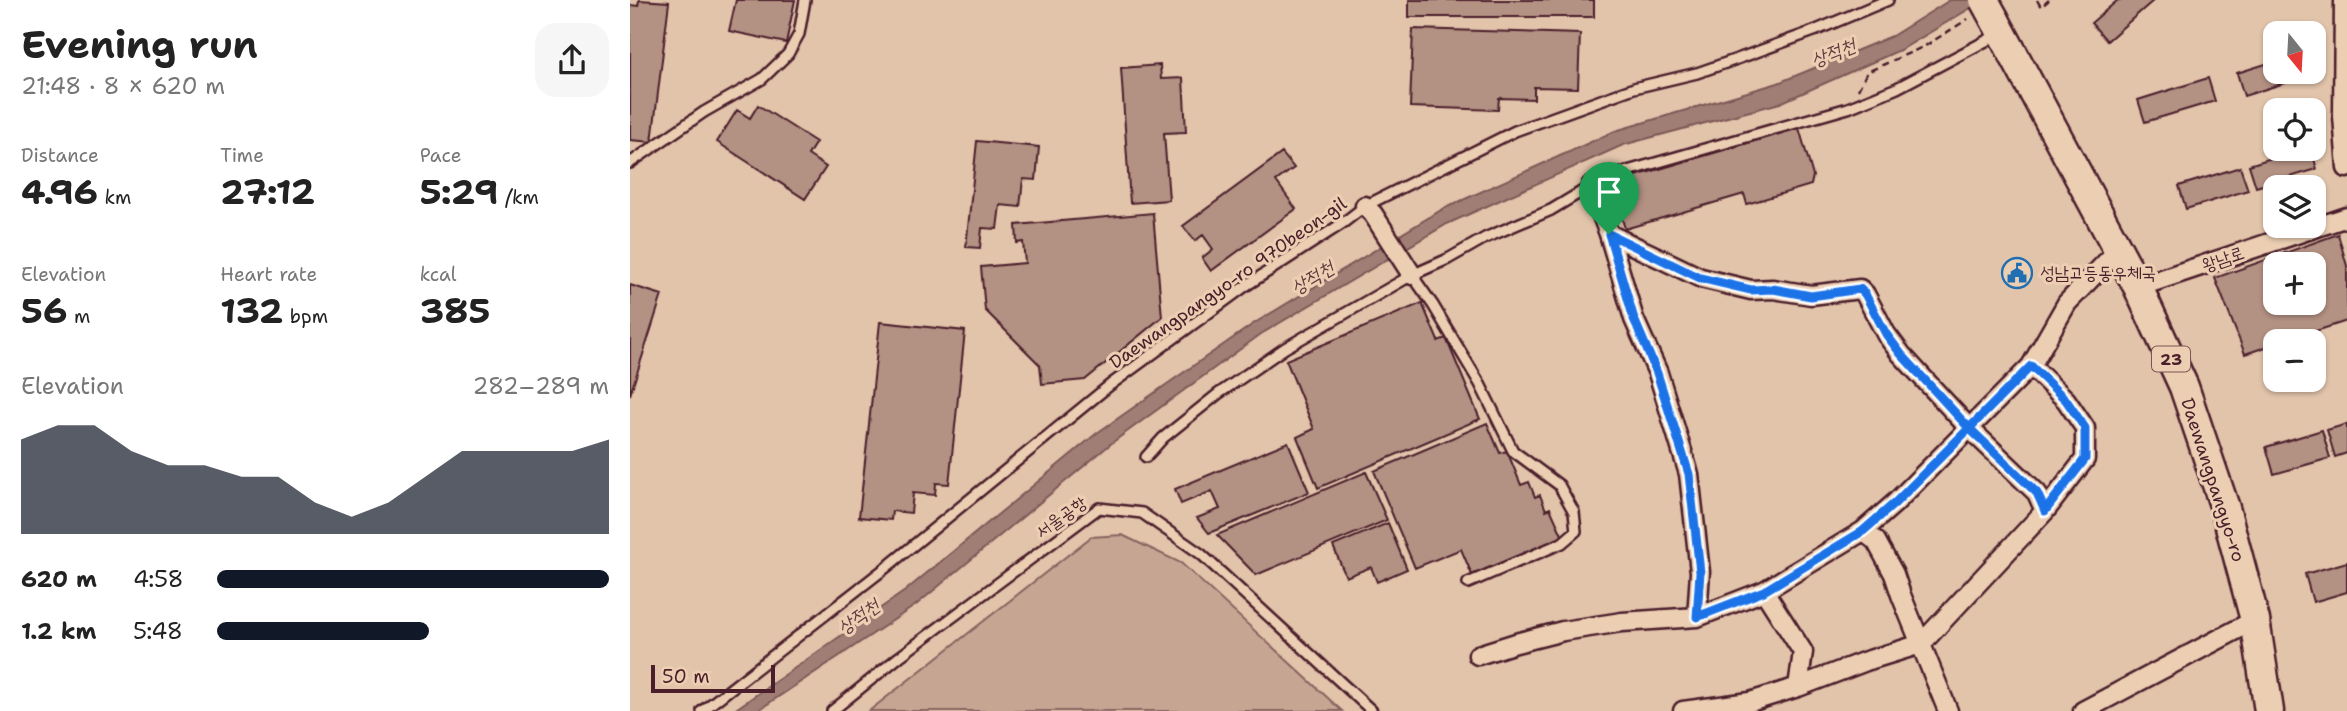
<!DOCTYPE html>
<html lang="en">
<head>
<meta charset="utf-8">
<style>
	:root { --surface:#fff; --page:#f6f6f6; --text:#222; --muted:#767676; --accent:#111827 }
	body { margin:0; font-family:"Shantell Sans","Poor Story",sans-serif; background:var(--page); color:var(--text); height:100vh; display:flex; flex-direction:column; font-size:26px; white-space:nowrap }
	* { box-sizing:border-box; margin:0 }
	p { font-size:23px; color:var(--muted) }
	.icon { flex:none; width:38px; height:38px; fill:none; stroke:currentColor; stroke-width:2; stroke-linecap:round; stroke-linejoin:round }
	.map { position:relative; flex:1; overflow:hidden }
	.side { display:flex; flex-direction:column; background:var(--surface); width:630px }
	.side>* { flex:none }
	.needle { width:46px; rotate:162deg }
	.buttons { position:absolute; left:1633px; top:21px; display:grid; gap:14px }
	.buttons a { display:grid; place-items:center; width:63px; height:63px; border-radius:14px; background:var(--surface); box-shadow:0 2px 5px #0004; font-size:35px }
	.scale { position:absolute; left:21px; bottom:18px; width:124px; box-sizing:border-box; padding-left:7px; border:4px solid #4a1f2b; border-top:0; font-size:19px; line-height:24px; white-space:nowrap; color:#4a1f2b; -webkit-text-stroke:5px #eccfb3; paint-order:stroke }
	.pin { position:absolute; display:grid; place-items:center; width:60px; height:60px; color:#fff; margin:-72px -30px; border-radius:50% 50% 50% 0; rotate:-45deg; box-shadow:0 0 7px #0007 }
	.pin .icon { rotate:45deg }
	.round { display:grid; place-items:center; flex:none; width:74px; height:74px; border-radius:21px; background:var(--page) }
	.head { display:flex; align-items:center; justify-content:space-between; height:119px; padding:0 21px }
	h1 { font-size:38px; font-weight:700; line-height:52px }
	.metrics { display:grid; grid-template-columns:repeat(3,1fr); gap:10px; height:119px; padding:7px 21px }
	.metrics div { display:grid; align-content:center }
	.metrics b { font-size:35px; font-weight:700 }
	.metrics small { font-size:19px; font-weight:400 }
	.metrics p { font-size:19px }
	.chart { height:196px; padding:14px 21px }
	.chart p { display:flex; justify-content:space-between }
	.chart svg { width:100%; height:126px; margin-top:7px; fill:var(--accent); opacity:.7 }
	ul { padding:0 21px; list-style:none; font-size:23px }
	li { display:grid; grid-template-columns:112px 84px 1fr; align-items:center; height:52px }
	li i { height:18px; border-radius:9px; background:var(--accent) }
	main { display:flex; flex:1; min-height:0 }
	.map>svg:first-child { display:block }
</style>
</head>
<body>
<main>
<section class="side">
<div class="head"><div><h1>Evening run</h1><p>21:48 · 8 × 620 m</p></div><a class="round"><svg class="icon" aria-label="share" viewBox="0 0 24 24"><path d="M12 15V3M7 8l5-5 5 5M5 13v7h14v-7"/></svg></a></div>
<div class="metrics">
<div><p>Distance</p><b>4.96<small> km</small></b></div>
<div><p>Time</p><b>27:12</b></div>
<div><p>Pace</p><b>5:29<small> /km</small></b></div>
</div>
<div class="metrics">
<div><p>Elevation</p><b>56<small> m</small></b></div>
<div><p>Heart rate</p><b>132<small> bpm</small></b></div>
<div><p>kcal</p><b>385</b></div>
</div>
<div class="chart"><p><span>Elevation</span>282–289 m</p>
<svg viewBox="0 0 160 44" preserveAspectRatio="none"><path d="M0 44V11L10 6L20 6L30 15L40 20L50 20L60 24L70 24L80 33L90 38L100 33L110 24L120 15L130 15L140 15L150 15L160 11V44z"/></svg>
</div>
<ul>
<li><b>620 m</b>4:58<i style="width:100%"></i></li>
<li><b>1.2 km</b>5:48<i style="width:54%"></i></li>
</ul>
</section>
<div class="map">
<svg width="1717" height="711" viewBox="0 0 1717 711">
	<rect width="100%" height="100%" fill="#e2c4ab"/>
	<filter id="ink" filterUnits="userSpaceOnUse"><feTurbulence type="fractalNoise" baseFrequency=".0143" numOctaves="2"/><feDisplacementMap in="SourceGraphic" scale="14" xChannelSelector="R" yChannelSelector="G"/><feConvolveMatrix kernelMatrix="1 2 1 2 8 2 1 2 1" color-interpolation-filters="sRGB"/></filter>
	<g filter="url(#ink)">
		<path fill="#c6a693" stroke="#88625f" stroke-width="2" d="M 492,535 L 551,563 L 712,711 L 239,711 L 461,537 Z"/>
		<path fill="#a17e75" stroke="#7e5857" stroke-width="2" d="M 1320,0 L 1354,0 L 1272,49 L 1150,103 L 993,145 L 817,224 L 631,334 L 483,442 L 286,605 L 127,711 L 103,711 L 275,591 L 467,433 L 623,324 L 813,209 L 985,131 L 1148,83 L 1262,36 Z"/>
		<path fill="#b39183" stroke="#4a1f2b" stroke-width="2" fill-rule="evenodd" d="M 9,0 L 39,2 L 22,142 L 0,140 L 0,5 L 8,6 Z
			M 106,0 L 165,0 L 156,43 L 99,31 Z
			M 779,0 L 964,0 L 964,17 L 779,17 Z
			M 1488,0 L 1524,0 L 1477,41 L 1461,23 Z
			M 783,29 L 950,34 L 948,88 L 904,87 L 904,99 L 869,98 L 868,110 L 780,107 Z
			M 1645,61 L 1645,72 L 1682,72 L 1683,74 L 1614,96 L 1607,73 Z
			M 530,65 L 531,79 L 553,78 L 556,132 L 534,133 L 539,200 L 500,203 L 491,68 Z
			M 1578,78 L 1585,101 L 1515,122 L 1508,100 Z
			M 128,105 L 186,142 L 178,155 L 196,167 L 175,199 L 87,142 L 107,110 L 120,118 Z
			M 1169,128 L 1183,176 L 1181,185 L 1117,204 L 1114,194 L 995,229 L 982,183 Z
			M 347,141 L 409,147 L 406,180 L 393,179 L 390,207 L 370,205 L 367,229 L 352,228 L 350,248 L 336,247 Z
			M 1671,149 L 1681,149 L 1687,169 L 1626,187 L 1619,165 Z
			M 652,153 L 664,168 L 646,181 L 666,209 L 581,271 L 572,258 L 583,249 L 573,235 L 565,241 L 553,226 Z
			M 1610,167 L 1618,190 L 1556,209 L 1549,186 Z
			M 523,213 L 532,317 L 455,380 L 412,384 L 410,365 L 355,310 L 351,267 L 395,263 L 393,242 L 387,243 L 386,225 Z
			M 1708,234 L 1717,266 L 1717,321 L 1655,341 L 1645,341 L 1645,344 L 1615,354 L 1585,278 ZM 1645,264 L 1684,264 L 1684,303 L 1645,303 Z
			M 0,285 L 32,295 L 0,395 Z
			M 792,303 L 808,341 L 816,338 L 850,419 L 688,488 L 667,437 L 684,429 L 656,360 Z
			M 250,322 L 335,331 L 319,484 L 306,483 L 305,495 L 283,493 L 281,513 L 262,511 L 261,520 L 229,517 Z
			M 857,423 L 870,453 L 877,451 L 891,485 L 899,482 L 905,497 L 910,495 L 916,510 L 920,508 L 933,537 L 842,575 L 831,549 L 785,568 L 744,471 Z
			M 1717,424 L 1717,453 L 1705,457 L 1697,430 Z
			M 1692,430 L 1700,458 L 1644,474 L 1636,447 Z
			M 658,442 L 679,492 L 579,533 L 567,518 L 590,509 L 582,491 L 551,504 L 545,489 Z
			M 736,472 L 757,520 L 626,575 L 587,535 Z
			M 758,523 L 777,569 L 747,582 L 741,567 L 716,577 L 703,546 Z
			M 1717,562 L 1717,592 L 1683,602 L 1675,574 Z"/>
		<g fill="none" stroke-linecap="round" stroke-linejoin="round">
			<g stroke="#4a1f2b" stroke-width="14">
				<path id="lane" d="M 0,163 L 74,112 L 132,79 L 158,54 L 169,34 L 175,0
					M 782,275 L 803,305 L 850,384 L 883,451 L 929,485 L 944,512 L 946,531 L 932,543 L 838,583
					M 516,457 L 533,438 L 588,394 L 655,348 L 782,275 L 818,259 L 855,238 L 921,210 L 961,186 L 994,172 L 1218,108 L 1267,88 L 1369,34
					M 72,711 L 258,566 L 480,385 L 614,287 L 713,223 L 735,206 L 885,131 L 1004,88 L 1067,73 L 1110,58 L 1184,31 L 1258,0
					M 202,711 L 269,657 L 469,508 L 512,513 L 571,554 L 742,711"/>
			</g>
			<g stroke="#4a1f2b" stroke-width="23">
				<path id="street" d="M 1714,0 L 1713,116 L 1717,168
					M 961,186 L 979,234 L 1004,319 L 1028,373 L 1059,474 L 1070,572 L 1067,617
					M 735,206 L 743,214 L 782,275
					M 979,234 L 1071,278 L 1121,290 L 1143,289 L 1181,295 L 1230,289 L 1235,294 L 1256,334 L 1271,354 L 1339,428 L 1407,493 L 1415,511 L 1291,644 L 1236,661 L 1168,687 L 1120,702 L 1053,711
					M 1508,287 L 1717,217
					M 1401,366 L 1436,400 L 1455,428 L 1455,459 L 1415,511
					M 1233,531 L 1246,541 L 1264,574 L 1271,595 L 1318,711
					M 1134,591 L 1173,652 L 1168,687
					M 848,655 L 886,643 L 933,631 L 992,622 L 1067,617 L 1134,591 L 1233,531 L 1265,503 L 1401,366 L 1437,303 L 1489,249
					M 1453,711 L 1625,620"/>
			</g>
			<g stroke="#4a1f2b" stroke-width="33">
				<path id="primary" d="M 1365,20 L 1508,287 L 1554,387 L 1595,508 L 1625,620 L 1639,711"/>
			</g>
			<path stroke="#4a1f2b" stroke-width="2.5" stroke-dasharray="7 5" stroke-linecap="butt" d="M 1407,0 L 1411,7 L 1419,0
				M 1228,90 L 1237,72 L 1295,46 L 1338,19"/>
			<use href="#lane" stroke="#eccfb3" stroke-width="9"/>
			<use href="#street" stroke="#eccfb3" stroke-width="18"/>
			<use href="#primary" stroke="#eccfb3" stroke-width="28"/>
			<g stroke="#4a1f2b" stroke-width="33" stroke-linecap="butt">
				<path id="primary-bridge" d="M 1354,0 L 1365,20"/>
			</g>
			<use href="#primary-bridge" stroke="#eccfb3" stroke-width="28"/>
		</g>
	</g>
	<g fill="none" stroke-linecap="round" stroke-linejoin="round" filter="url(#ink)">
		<g stroke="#fff" stroke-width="14">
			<path id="route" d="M 979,234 L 1070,278 L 1121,290 L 1143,289 L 1181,296 L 1230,289 L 1235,294 L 1256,334 L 1271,354 L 1339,428 L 1407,493 L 1415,511 L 1455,459 L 1455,428 L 1436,400 L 1401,366 L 1265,503 L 1233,531 L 1134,591 L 1067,617 L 1070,572 L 1059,474 L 1027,373 L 1004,319 L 979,234"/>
		</g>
		<use href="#route" stroke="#1a73e8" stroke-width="9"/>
	</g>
	<defs>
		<g id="civic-ring" transform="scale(1.575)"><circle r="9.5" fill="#eccfb3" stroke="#1f6fb2" stroke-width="1.5"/><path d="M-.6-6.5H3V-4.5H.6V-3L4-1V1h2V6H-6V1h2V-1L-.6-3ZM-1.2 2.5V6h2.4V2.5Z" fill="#1f6fb2"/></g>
	</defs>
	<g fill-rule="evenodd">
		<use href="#civic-ring" x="1387" y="273"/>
	</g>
	<g text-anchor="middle" stroke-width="6" stroke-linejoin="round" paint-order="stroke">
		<rect fill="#eccfb3" stroke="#7b5454" stroke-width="2" x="1522" y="346.5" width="38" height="25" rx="5"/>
		<g font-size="16" font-weight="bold" fill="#4a1f2b">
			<text x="1541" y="365">23</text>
		</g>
		<g font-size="18" fill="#4a1f2b" stroke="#eccfb3">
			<text transform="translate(1593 259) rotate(-19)" y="6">왕남로</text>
			<text transform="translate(598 283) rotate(-35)" y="6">Daewangpangyo-ro 970beon-gil</text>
			<text transform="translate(1583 480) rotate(72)" y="6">Daewangpangyo-ro</text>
			<text transform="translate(431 517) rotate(-36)" y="6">서울공항</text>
		</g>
		<g font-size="18" fill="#4a1f2b" stroke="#eccfb3" text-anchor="start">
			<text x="1410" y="279">성남고등동우체국</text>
		</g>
		<g font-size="19" font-style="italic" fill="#60373e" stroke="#eccfb3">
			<text transform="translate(1203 52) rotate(-22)" y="7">상적천</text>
			<text transform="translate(682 277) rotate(-31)" y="7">상적천</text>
			<text transform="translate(228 616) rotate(-35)" y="7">상적천</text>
		</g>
	</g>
</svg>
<div class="buttons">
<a><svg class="needle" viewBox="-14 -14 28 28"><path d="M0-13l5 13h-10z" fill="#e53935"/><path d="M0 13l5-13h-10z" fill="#767676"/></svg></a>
<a><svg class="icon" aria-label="locate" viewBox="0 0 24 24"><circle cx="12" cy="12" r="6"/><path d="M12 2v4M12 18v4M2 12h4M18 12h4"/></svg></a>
<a><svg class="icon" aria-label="layers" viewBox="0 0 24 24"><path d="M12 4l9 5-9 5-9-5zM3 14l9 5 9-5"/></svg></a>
<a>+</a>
<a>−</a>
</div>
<div class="scale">50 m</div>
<div class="pin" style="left:979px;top:234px;background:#1e9e55"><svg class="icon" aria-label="arrive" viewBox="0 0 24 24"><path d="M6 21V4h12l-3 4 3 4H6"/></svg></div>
</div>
</main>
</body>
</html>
